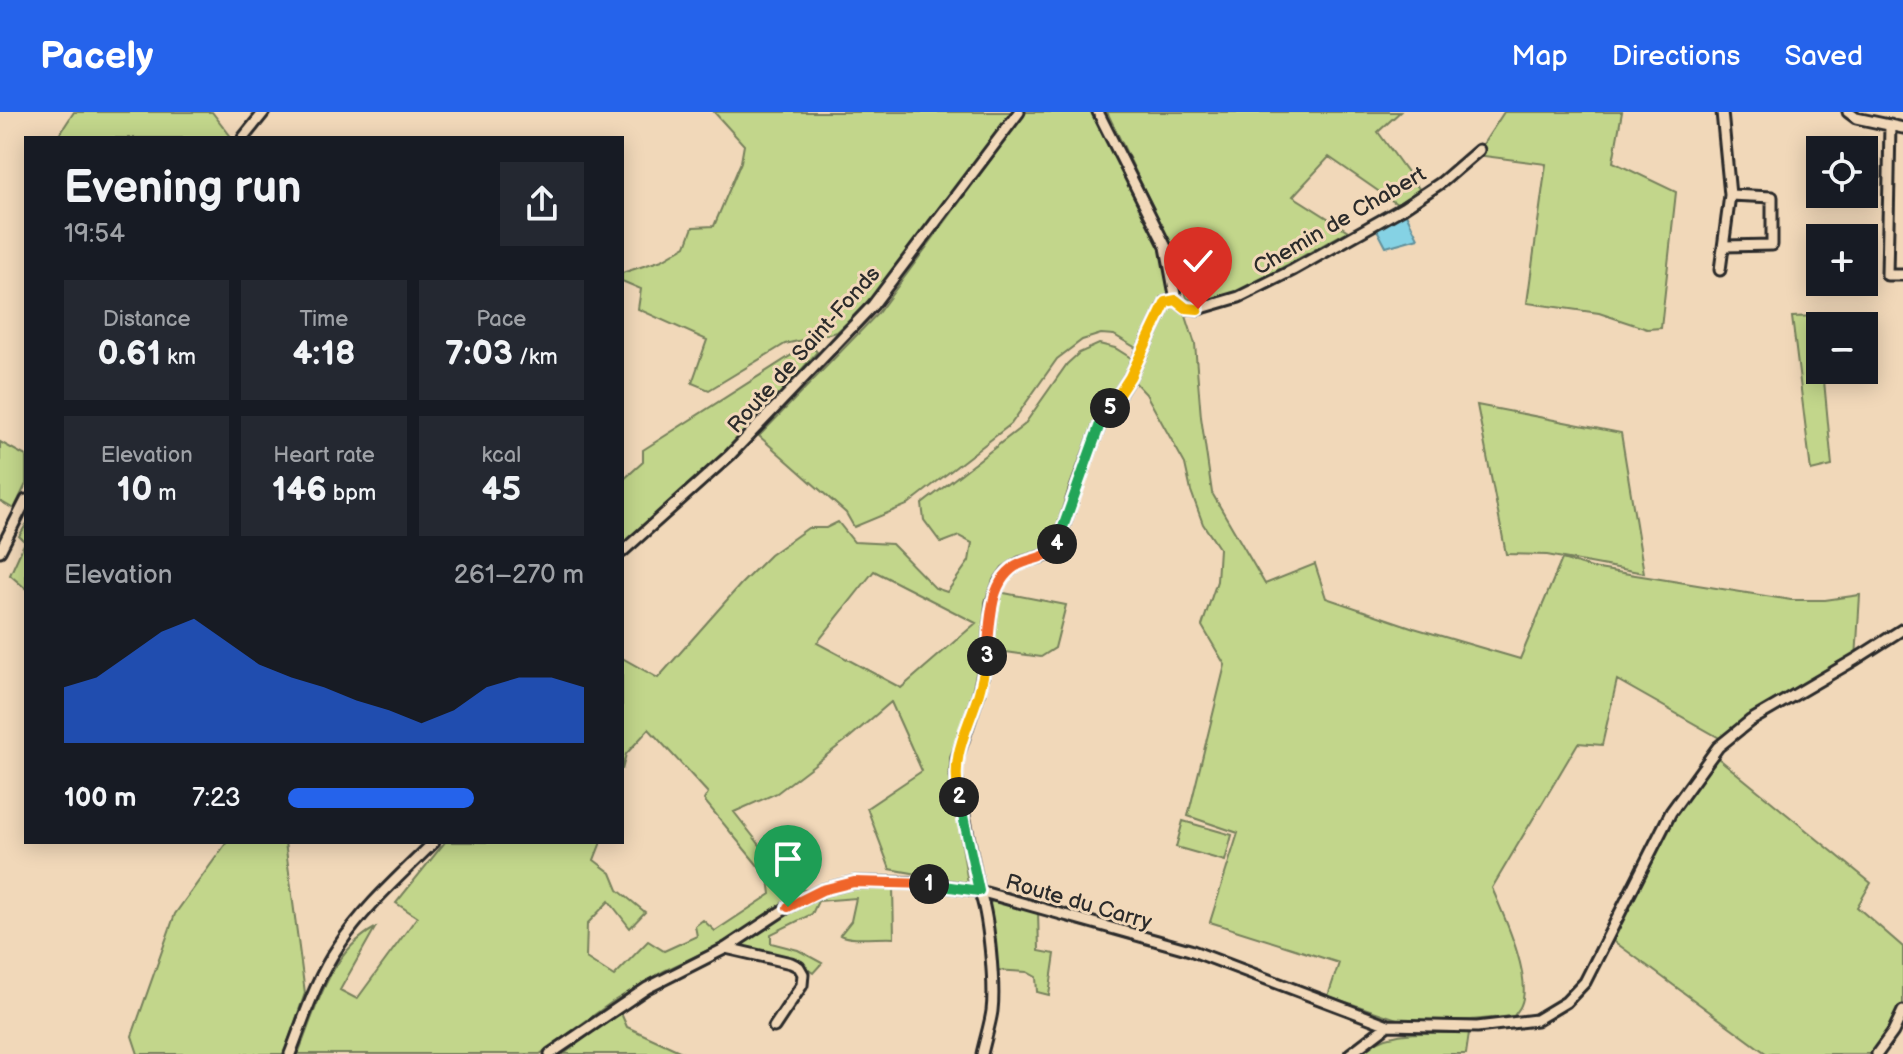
<!DOCTYPE html>
<html lang="en">
<head>
<meta charset="utf-8">
<style>
	:root { --surface:#171b24; --page:#242831; --text:#f1f3f6; --muted:#9ea1a6; --accent:#2563eb }
	body { margin:0; font-family:"Balsamiq Sans",sans-serif; background:var(--page); color:var(--text); height:100vh; display:flex; flex-direction:column; font-size:30px; white-space:nowrap }
	* { box-sizing:border-box; margin:0 }
	p { font-size:26px; color:var(--muted) }
	.icon { flex:none; width:44px; height:44px; fill:none; stroke:currentColor; stroke-width:2; stroke-linecap:round; stroke-linejoin:round }
	.map { position:relative; flex:1; overflow:hidden }
	.details { position:absolute; left:24px; top:24px; width:600px; height:708px; display:flex; flex-direction:column; background:var(--surface); border-radius:0px; box-shadow:0 4px 20px #0003 }
	.details>* { flex:none }
	.controls { position:absolute; left:1806px; top:24px; display:grid; gap:16px }
	.controls a { display:grid; place-items:center; width:72px; height:72px; border-radius:0px; background:var(--surface); box-shadow:0 4px 20px #0003; font-size:40px }
	.pin { position:absolute; display:grid; place-items:center; width:68px; height:68px; color:#fff; margin:-82px -34px; border-radius:50% 50% 50% 0; rotate:-45deg; box-shadow:0 0 8px #0007 }
	.pin .icon { rotate:45deg }
	.km { position:absolute; width:40px; height:40px; margin:-20px; border-radius:50%; background:#222; color:#fff; font-size:22px; line-height:40px; text-align:center }
	.round { display:grid; place-items:center; flex:none; width:84px; height:84px; border-radius:0px; background:var(--page) }
	.headline { display:flex; align-items:center; justify-content:space-between; height:136px; padding:0 40px }
	h1 { font-size:44px; font-weight:800; line-height:60px }
	.metrics { display:grid; grid-template-columns:repeat(3,1fr); gap:12px; height:136px; padding:8px 40px }
	.metrics div { display:grid; align-content:center; border-radius:0px; background:var(--page); text-align:center }
	.metrics b { font-size:34px; font-weight:800 }
	.metrics small { font-size:22px; font-weight:400 }
	.metrics p { font-size:22px }
	.chart { height:224px; padding:16px 40px }
	.chart p { display:flex; justify-content:space-between }
	.chart svg { width:100%; height:144px; margin-top:8px; fill:var(--accent); opacity:.7 }
	ul { padding:0 40px; list-style:none; font-size:26px }
	li { display:grid; grid-template-columns:128px 96px 1fr; align-items:center; height:60px }
	li i { height:20px; border-radius:10px; background:var(--accent) }
	header { display:flex; align-items:center; gap:48px; box-sizing:border-box; height:112px; padding:0 40px; background:var(--accent); color:#fff }
	header strong { font-size:38px }
	nav { display:flex; gap:44px; margin-inline-start:auto; font-size:28px }
	.map>svg:first-child { display:block }
</style>
</head>
<body>
<header>
<strong>Pacely</strong>
<nav><a>Map</a><a>Directions</a><a>Saved</a></nav>
</header>
<div class="map">
<svg width="1903" height="942" viewBox="0 0 1903 942">
	<rect width="100%" height="100%" fill="#f1d8b9"/>
	<filter id="ink" filterUnits="userSpaceOnUse"><feTurbulence type="fractalNoise" baseFrequency=".0125" numOctaves="2"/><feDisplacementMap in="SourceGraphic" scale="16" xChannelSelector="R" yChannelSelector="G"/><feConvolveMatrix kernelMatrix="1 2 1 2 8 2 1 2 1" color-interpolation-filters="sRGB"/></filter>
	<g filter="url(#ink)">
		<path fill="#c2d68b" stroke="#76805b" stroke-width="2" fill-rule="evenodd" d="M 74,0 L 212,0 L 232,26 L 57,26 Z
			M 714,0 L 1014,0 L 868,191 L 837,220 L 785,232 L 709,278 L 692,271 L 707,228 L 638,197 L 641,177 L 622,169 L 622,161 L 662,148 L 686,134 L 693,115 L 714,114 L 741,50 L 744,33 Z
			M 1026,0 L 1093,0 L 1164,139 L 1171,181 L 1163,189 L 1138,237 L 1114,223 L 1101,222 L 1082,228 L 1057,247 L 1011,312 L 907,393 L 854,415 L 846,401 L 759,324 L 878,201 Z
			M 1107,0 L 1400,0 L 1378,20 L 1420,78 L 1397,92 L 1329,45 L 1293,84 L 1348,119 L 1240,179 L 1198,190 L 1187,186 L 1172,135 Z
			M 1504,0 L 1622,0 L 1613,50 L 1676,80 L 1661,216 L 1647,217 L 1599,201 L 1527,191 L 1546,52 L 1476,43 Z
			M 1176,188 L 1186,196 L 1185,201 L 1195,232 L 1201,305 L 1212,381 L 1265,472 L 1315,452 L 1326,486 L 1414,516 L 1520,547 L 1562,447 L 1592,456 L 1791,488 L 1825,488 L 1860,483 L 1856,547 L 1725,629 L 1617,568 L 1602,633 L 1578,631 L 1492,776 C 1503,802 1533,866 1521,893 C 1520,897 1516,900 1514,904 L 1471,908 L 1400,908 L 1328,884 L 1339,851 L 1210,810 L 1238,721 L 1188,704 L 1225,553 L 1202,514 L 1217,469 L 1219,436 L 1203,412 L 1191,379 L 1185,352 L 1146,282 L 1130,265 L 1166,190 Z
			M 1818,204 L 1820,258 L 1823,258 L 1832,354 L 1811,359 L 1792,205 Z
			M 1099,232 L 1115,236 L 1131,246 L 1131,253 L 1095,312 L 1052,433 L 1044,440 L 1017,448 L 1001,460 L 991,477 L 983,514 L 982,543 L 969,596 L 954,639 L 950,658 L 968,771 L 890,757 L 867,696 L 922,659 L 891,590 L 849,626 L 777,681 L 734,700 L 770,746 L 772,757 L 790,777 L 807,778 L 719,833 L 664,859 L 612,890 L 540,942 L 298,942 C 316,897 329,841 375,816 L 340,878 L 357,887 L 417,805 L 396,791 L 445,730 L 601,730 L 594,748 L 611,761 L 618,778 L 645,800 L 630,816 L 609,789 L 587,812 L 586,846 L 614,864 L 648,829 L 664,839 L 697,824 L 695,814 L 703,808 L 715,819 L 771,782 L 769,767 L 704,688 L 708,681 L 649,617 L 626,642 L 622,658 L 622,546 L 658,566 L 741,472 L 770,443 L 808,416 L 826,416 L 838,410 L 854,430 L 892,432 L 935,476 L 947,480 L 969,449 L 972,431 L 959,424 L 941,431 L 924,408 L 922,392 L 1024,313 L 1067,252 L 1079,241 ZM 874,459 L 976,511 L 901,576 L 817,531 Z
			M 812,234 L 817,240 L 743,324 L 622,433 L 622,369 L 643,350 L 643,338 L 795,241 Z
			M 1477,293 L 1621,321 L 1644,461 L 1547,443 L 1506,442 Z
			M 0,330 L 26,344 L 26,372 L 14,397 L 0,389 Z
			M 26,413 L 26,477 L 10,463 L 25,430 L 19,424 Z
			M 999,480 L 1066,493 L 1055,536 L 1041,545 L 1006,540 L 992,531 Z
			M 1718,635 L 1718,646 L 1871,771 L 1857,795 L 1903,835 L 1903,899 L 1877,942 L 1767,942 L 1608,825 L 1671,700 Z
			M 1183,709 L 1232,723 L 1225,749 L 1176,735 Z
			M 227,730 L 285,730 L 305,881 L 284,942 L 138,942 L 132,924 L 175,802 Z
			M 858,772 L 893,774 L 894,826 C 879,825 851,829 840,823 L 851,809 L 856,786 L 818,789 L 812,802 L 771,822 L 771,831 L 798,838 L 822,851 L 813,861 L 792,846 L 739,835 L 741,830 L 791,797 L 828,780 Z
			M 992,788 L 1038,799 L 1039,839 L 1055,842 L 1049,883 L 1037,880 L 1036,865 L 1027,860 L 995,858 L 988,795 Z
			M 620,899 L 627,915 L 686,942 L 564,942 Z
			M 1469,921 L 1466,942 L 1359,942 C 1390,914 1429,922 1469,921 Z"/>
		<path fill="#85d2e4" stroke="#618f9a" stroke-width="2" d="M 1403,96 L 1418,126 L 1386,135 L 1374,112 Z"/>
		<g fill="none" stroke-linecap="round" stroke-linejoin="round">
			<g stroke="#2b2b2b" stroke-width="15">
				<path id="street" d="M 1098,0 L 1166,135 L 1176,188 L 1186,196 L 1198,197 L 1239,185 L 1293,158 L 1403,96 L 1442,70 L 1479,38
					M 1848,0 L 1856,6 L 1903,16
					M 1890,13 L 1887,163 L 1903,163
					M 243,26 L 264,0
					M 1724,134 L 1772,133 L 1772,85 L 1730,83
					M 1720,158 L 1730,83 L 1722,0
					M 0,439 L 26,388
					M 622,440 L 730,343 L 873,193 L 1019,0
					M 726,836 L 791,851 L 799,855 L 803,862 L 802,873 L 774,915
					M 290,942 C 304,906 316,867 338,835 C 364,795 401,763 434,730
					M 550,942 L 647,876 L 726,836 L 788,795 L 822,778 L 854,770 L 924,771 L 979,779 L 1190,838 L 1388,913 L 1477,915 L 1536,908 L 1566,890 L 1585,870 L 1671,700 L 1718,635 L 1750,609 L 1856,547 L 1903,517
					M 982,942 C 985,928 990,913 992,899 C 995,875 989,800 979,779 L 956,663 L 957,646 L 978,584 L 986,548 L 992,490 L 999,471 L 1007,460 L 1020,451 L 1047,443 L 1053,439 L 1060,425 L 1075,379 L 1100,312 L 1130,265 L 1166,190 L 1176,188
					M 1350,942 L 1388,913
					M 1877,942 L 1893,920 L 1903,899"/>
			</g>
			<use href="#street" stroke="#f1d8b9" stroke-width="9"/>
		</g>
	</g>
	<g fill="none" stroke-linecap="round" stroke-linejoin="round" filter="url(#ink)">
		<g stroke="#fff" stroke-width="16">
			<path id="split-1" d="M 788,795 L 822,778 L 854,770 L 929,772"/>
		</g>
		<g stroke="#fff" stroke-width="16">
			<path id="split-2" d="M 929,772 L 979,779 L 959,685"/>
		</g>
		<g stroke="#fff" stroke-width="16">
			<path id="split-3" d="M 959,685 C 951,645 965,623 977,587 C 982,573 984,558 987,544"/>
		</g>
		<g stroke="#fff" stroke-width="16">
			<path id="split-4" d="M 987,544 C 991,512 987,462 1025,450 C 1038,445 1050,445 1057,432"/>
		</g>
		<g stroke="#fff" stroke-width="16">
			<path id="split-5" d="M 1057,432 L 1100,312 L 1110,296"/>
		</g>
		<g stroke="#fff" stroke-width="16">
			<path id="split-6" d="M 1110,296 L 1130,265 L 1166,190 L 1176,188 L 1186,196 L 1198,197"/>
		</g>
		<use href="#split-1" stroke="#f0652b" stroke-width="10"/>
		<use href="#split-2" stroke="#22a559" stroke-width="10"/>
		<use href="#split-3" stroke="#f5b400" stroke-width="10"/>
		<use href="#split-4" stroke="#f0652b" stroke-width="10"/>
		<use href="#split-5" stroke="#22a559" stroke-width="10"/>
		<use href="#split-6" stroke="#f5b400" stroke-width="10"/>
	</g>
	<g text-anchor="middle" stroke-width="6" stroke-linejoin="round" paint-order="stroke">
		<g font-size="22" fill="#2b2b2b" stroke="#f1d8b9">
			<text transform="translate(1339 108) rotate(-30)" y="8">Chemin de Chabert</text>
			<text transform="translate(803 237) rotate(-48)" y="8">Route de Saint-Fonds</text>
			<text transform="translate(1079 789) rotate(16)" y="8">Route du Carry</text>
		</g>
	</g>
</svg>
<div class="controls">
<a><svg class="icon" aria-label="locate" viewBox="0 0 24 24"><circle cx="12" cy="12" r="6"/><path d="M12 2v4M12 18v4M2 12h4M18 12h4"/></svg></a>
<a>+</a>
<a>−</a>
</div>
<div class="pin" style="left:788px;top:795px;background:#1e9e55"><svg class="icon" aria-label="arrive" viewBox="0 0 24 24"><path d="M6 21V4h12l-3 4 3 4H6"/></svg></div>
<div class="pin" style="left:1198px;top:197px;background:#d93025"><svg class="icon" aria-label="check" viewBox="0 0 24 24"><path d="M5 12l5 5 9-10"/></svg></div>
<b class="km" style="left:929px;top:772px">1</b>
<b class="km" style="left:959px;top:685px">2</b>
<b class="km" style="left:987px;top:544px">3</b>
<b class="km" style="left:1057px;top:432px">4</b>
<b class="km" style="left:1110px;top:296px">5</b>
<section class="details">
<div class="headline"><div><h1>Evening run</h1><p>19:54</p></div><a class="round"><svg class="icon" aria-label="share" viewBox="0 0 24 24"><path d="M12 15V3M7 8l5-5 5 5M5 13v7h14v-7"/></svg></a></div>
<div class="metrics">
<div><p>Distance</p><b>0.61<small> km</small></b></div>
<div><p>Time</p><b>4:18</b></div>
<div><p>Pace</p><b>7:03<small> /km</small></b></div>
</div>
<div class="metrics">
<div><p>Elevation</p><b>10<small> m</small></b></div>
<div><p>Heart rate</p><b>146<small> bpm</small></b></div>
<div><p>kcal</p><b>45</b></div>
</div>
<div class="chart"><p><span>Elevation</span>261–270 m</p>
<svg viewBox="0 0 160 44" preserveAspectRatio="none"><path d="M0 44V27L10 24L20 17L30 10L40 6L50 13L60 20L70 24L80 27L90 31L100 34L110 38L120 34L130 27L140 24L150 24L160 27V44z"/></svg>
</div>
<ul>
<li><b>100 m</b>7:23<i style="width:63%"></i></li>
</ul>
</section>
</div>
</body>
</html>
